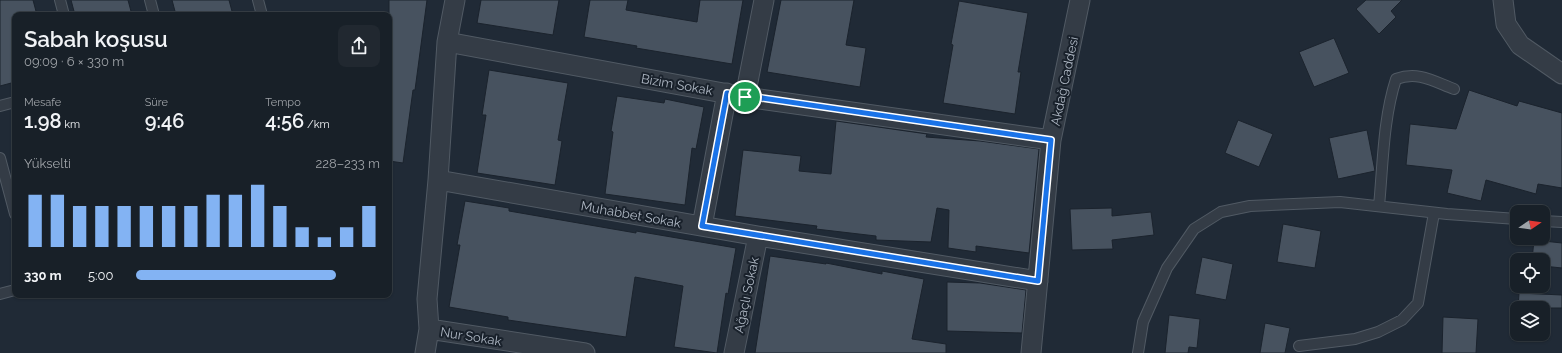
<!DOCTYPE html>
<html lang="tr">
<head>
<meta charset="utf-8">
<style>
	:root { --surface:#182028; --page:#212830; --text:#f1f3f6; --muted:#9fa3a8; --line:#363e45; --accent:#83b3f3 }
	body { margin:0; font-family:Raleway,sans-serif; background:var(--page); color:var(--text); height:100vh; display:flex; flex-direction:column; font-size:15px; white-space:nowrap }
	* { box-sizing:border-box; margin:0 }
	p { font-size:13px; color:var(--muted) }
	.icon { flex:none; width:22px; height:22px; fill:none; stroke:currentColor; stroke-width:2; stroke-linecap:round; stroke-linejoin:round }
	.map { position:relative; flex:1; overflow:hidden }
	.side { position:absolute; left:12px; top:12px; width:380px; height:286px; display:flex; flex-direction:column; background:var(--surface); border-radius:8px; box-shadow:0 1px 3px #0004,0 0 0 1px var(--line) }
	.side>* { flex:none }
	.needle { width:26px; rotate:77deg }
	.fabs { position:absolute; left:1510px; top:205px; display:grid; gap:8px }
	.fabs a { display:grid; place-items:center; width:40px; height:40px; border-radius:8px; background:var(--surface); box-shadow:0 1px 3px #0004,0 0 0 1px var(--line); font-size:20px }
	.pin { position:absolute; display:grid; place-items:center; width:34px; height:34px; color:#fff; margin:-17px; border:2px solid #fff; border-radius:50%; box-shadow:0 1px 4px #0007 }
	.round { display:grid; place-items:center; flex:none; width:42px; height:42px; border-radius:8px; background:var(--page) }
	.head { display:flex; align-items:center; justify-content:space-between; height:68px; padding:0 12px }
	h1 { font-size:22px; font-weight:600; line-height:30px }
	.stats { display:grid; grid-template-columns:repeat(3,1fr); gap:6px; height:68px; padding:4px 12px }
	.stats div { display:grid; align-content:center }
	.stats b { font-size:20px; font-weight:600 }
	.stats small { font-size:11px; font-weight:400 }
	.stats p { font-size:11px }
	.chart { height:112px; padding:8px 12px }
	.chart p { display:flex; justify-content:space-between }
	.chart svg { width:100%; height:72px; margin-top:4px; stroke:var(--accent); stroke-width:6 }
	ul { padding:0 12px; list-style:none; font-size:13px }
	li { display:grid; grid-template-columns:64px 48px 1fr; align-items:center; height:30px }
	li i { height:10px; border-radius:5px; background:var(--accent) }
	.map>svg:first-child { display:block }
</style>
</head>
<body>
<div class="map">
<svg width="1562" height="353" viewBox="0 0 1562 353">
	<rect width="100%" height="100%" fill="#202a36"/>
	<path fill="#47525f" stroke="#1b232d" d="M 0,0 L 33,0 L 37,15 L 15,15 L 15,82 L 0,86 Z
		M 71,0 L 128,0 L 132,15 L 75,15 Z
		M 172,0 L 229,0 L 233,15 L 176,15 Z
		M 389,0 L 427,0 L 415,90 L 413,90 L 403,163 L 389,161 Z
		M 481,0 L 559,0 L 553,35 L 477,23 Z
		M 590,0 L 628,0 L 626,10 L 697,22 L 700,0 L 743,0 L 732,64 L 636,48 L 637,46 L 584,37 Z
		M 781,0 L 854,0 L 846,45 L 866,48 L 860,87 L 767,72 Z
		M 1366,0 L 1402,0 L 1391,11 L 1396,17 L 1379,34 L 1356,9 Z
		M 959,1 L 1028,13 L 1018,72 L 1021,72 L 1015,114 L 943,103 L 953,45 L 951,44 Z
		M 1334,38 L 1349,73 L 1314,87 L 1299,52 Z
		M 489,70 L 568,83 L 558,140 L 562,141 L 555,185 L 477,173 L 486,115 L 482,115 Z
		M 1469,90 L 1517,106 L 1519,101 L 1562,113 L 1562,188 L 1538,184 L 1536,194 L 1486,180 L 1481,201 L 1447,193 L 1452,170 L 1406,165 L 1410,124 L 1456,129 Z
		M 617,96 L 664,103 L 665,99 L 704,107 L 696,149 L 692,148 L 685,205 L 605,194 L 613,132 L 611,131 Z
		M 1238,120 L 1273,134 L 1259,167 L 1225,153 Z
		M 836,121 L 927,134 L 926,137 L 980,141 L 1039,149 L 1029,253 L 976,246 L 976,252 L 948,248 L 949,210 L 937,208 L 931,242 L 876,240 L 876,236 L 816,229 L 817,226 L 735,216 L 743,150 L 801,156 L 799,171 L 831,174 Z
		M 1367,130 L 1375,171 L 1338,179 L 1329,138 Z
		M 465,201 L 509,208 L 509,211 L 636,233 L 636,231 L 736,248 L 728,294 L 726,293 L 717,353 L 674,347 L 683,286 L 635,277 L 626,337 L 508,320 L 508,317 L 449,307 L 460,245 L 457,245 Z
		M 1112,208 L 1112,216 L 1151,212 L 1154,235 L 1112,240 L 1113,249 L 1072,250 L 1070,209 Z
		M 1283,224 L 1321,231 L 1315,268 L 1277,262 Z
		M 1534,240 L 1562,243 L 1562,268 L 1543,266 L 1543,260 L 1532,260 Z
		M 770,256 L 826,264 L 826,263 L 882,274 L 882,271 L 924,279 L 912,339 L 946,344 L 946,353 L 755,353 Z
		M 1202,257 L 1233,264 L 1226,300 L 1195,294 Z
		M 947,282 L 980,283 L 1026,290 L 1022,333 L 947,331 Z
		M 1519,293 L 1562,295 L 1562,308 L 1518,308 Z
		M 1169,315 L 1200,319 L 1197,348 L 1189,347 L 1188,353 L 1165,353 Z
		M 1443,317 L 1478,319 L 1476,353 L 1442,353 Z
		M 1265,323 L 1290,328 L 1285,353 L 1260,353 Z"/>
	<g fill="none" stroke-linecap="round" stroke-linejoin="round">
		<g stroke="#515a64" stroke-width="12">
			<path id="service" d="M 60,0 L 64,15
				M 150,0 L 154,15
				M 258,0 L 262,15
				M 0,106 L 15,102
				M 0,158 L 15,214
				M 1379,206 C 1383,165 1383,119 1396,79 C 1418,71 1433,81 1454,89
				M 1543,221 L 1562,222
				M 0,294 L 15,290
				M 1299,346 L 1355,339 L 1378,332 L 1402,320 L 1418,303 L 1434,213
				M 1138,353 L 1143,322 L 1167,268 L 1194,229 L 1221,212 L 1250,206 L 1340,202 L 1447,214 L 1517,219"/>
		</g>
		<g stroke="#515a64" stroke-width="21">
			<path id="minor" d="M 1503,0 L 1506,24 L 1520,45 L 1562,74
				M 447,42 L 745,97 L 1051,140
				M 745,97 L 764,0
				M 438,180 L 758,236 L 1038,281
				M 702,226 L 727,93
				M 429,329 L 585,353
				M 425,353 L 429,329 L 427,299 L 438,180 L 447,42 L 455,0
				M 734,353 L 758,236
				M 1031,353 L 1051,140 L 1080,0"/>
		</g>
		<use href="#service" stroke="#343c46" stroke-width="10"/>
		<use href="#minor" stroke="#343c46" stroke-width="19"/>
	</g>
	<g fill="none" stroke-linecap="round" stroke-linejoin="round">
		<g stroke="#fff" stroke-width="8">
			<path id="route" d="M 727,93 L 1051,140 L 1038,281 L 702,226 Z"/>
		</g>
		<use href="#route" stroke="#1a73e8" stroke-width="5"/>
	</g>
	<g text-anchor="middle" stroke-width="4" stroke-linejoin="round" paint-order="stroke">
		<g font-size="13" fill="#aeb7c3" stroke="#19212b">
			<text transform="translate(1064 81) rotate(-78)" y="5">Akdağ Caddesi</text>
			<text transform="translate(677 84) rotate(10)" y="5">Bizim Sokak</text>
			<text transform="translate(631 214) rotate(10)" y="5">Muhabbet Sokak</text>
			<text transform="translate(746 295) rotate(-78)" y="5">Ağaçlı Sokak</text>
			<text transform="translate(471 336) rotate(9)" y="5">Nur Sokak</text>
		</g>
	</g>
</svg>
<div class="fabs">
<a><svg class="needle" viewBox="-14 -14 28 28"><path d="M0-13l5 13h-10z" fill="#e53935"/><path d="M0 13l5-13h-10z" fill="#9fa3a8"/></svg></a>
<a><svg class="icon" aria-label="locate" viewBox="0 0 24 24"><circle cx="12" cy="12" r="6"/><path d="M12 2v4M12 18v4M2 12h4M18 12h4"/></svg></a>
<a><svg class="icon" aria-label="layers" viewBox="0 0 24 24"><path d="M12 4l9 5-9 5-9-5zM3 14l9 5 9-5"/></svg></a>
</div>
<div class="pin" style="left:745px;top:97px;background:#1e9e55"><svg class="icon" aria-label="arrive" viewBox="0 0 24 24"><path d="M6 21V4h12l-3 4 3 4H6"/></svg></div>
<section class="side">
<div class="head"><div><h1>Sabah koşusu</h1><p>09:09 · 6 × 330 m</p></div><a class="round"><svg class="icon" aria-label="share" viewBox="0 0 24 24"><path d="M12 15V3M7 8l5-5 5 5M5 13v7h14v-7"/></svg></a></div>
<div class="stats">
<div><p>Mesafe</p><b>1.98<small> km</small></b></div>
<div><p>Süre</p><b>9:46</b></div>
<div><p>Tempo</p><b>4:56<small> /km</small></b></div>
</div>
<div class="chart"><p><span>Yükselti</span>228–233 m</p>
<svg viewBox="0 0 160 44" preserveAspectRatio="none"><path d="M5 44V12M15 44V12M25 44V19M35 44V19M45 44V19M55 44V19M65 44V19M75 44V19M85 44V12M95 44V12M105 44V6M115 44V19M125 44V32M135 44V38M145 44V32M155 44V19"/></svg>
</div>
<ul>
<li><b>330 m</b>5:00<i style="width:82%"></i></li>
</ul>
</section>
</div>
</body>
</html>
